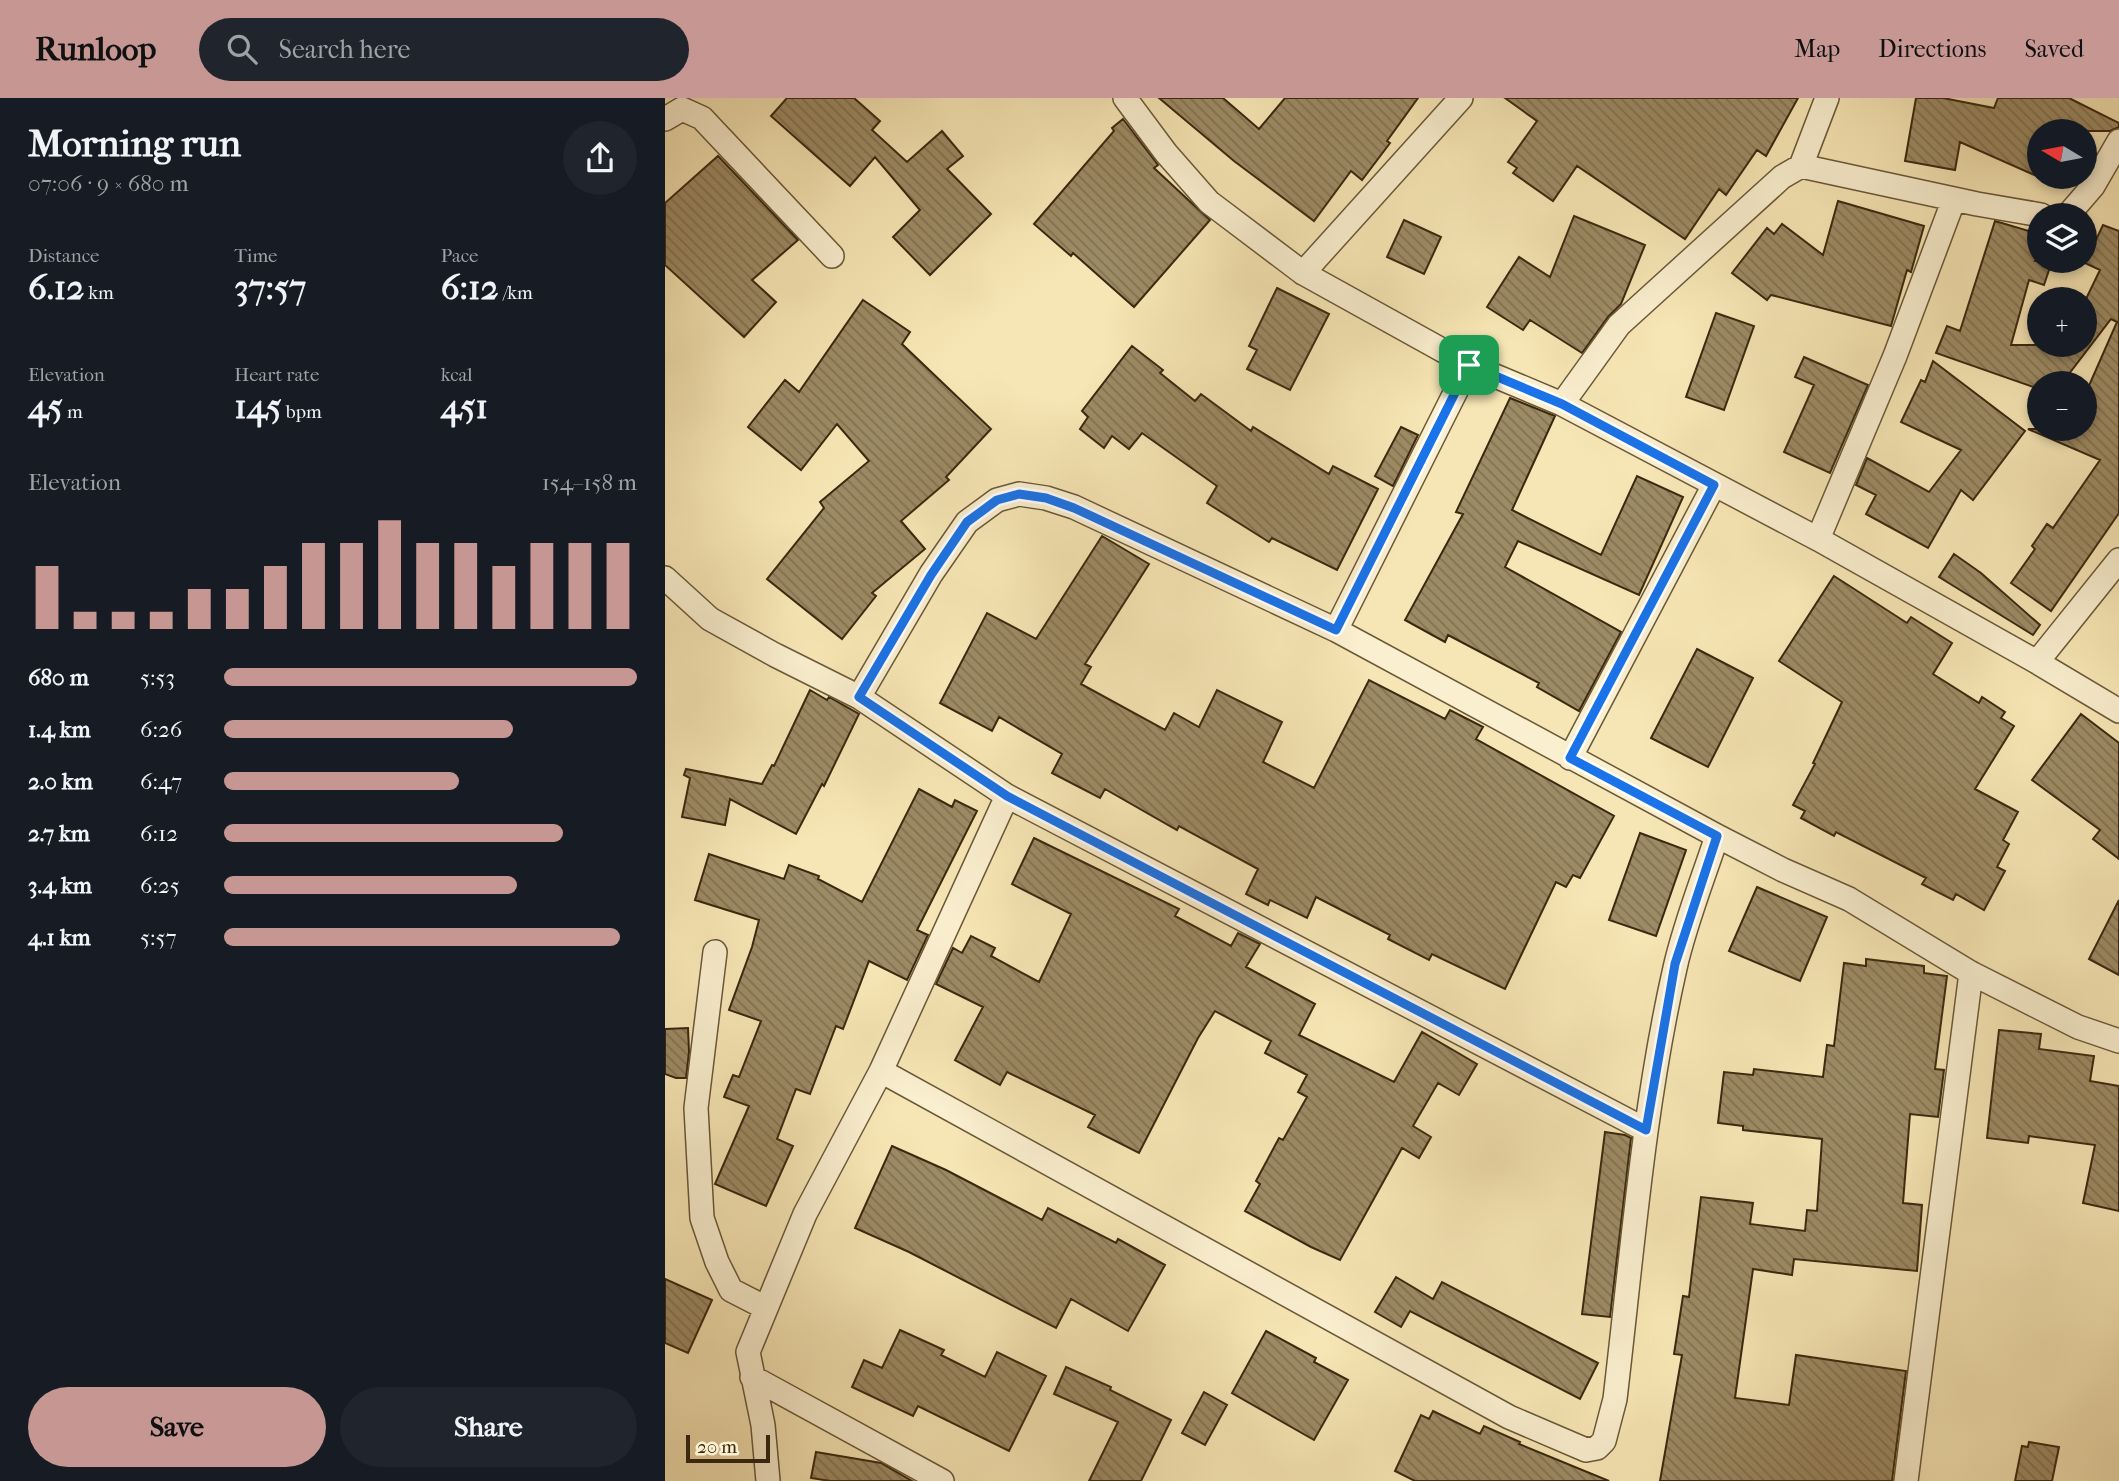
<!DOCTYPE html>
<html lang="en">
<head>
<meta charset="utf-8">
<style>
	:root { --surface:#171b24; --page:#20242c; --text:#f1f3f6; --muted:#9ea1a6; --accent:#c59692 }
	body { margin:0; font-family:"IM FELL French Canon",serif; background:var(--page); color:var(--text); height:100vh; display:flex; flex-direction:column; font-size:26px; white-space:nowrap }
	* { box-sizing:border-box; margin:0 }
	p { font-size:23px; color:var(--muted) }
	.icon { flex:none; width:38px; height:38px; fill:none; stroke:currentColor; stroke-width:2; stroke-linecap:round; stroke-linejoin:round }
	.map { position:relative; flex:1; overflow:hidden }
	.side { display:flex; flex-direction:column; background:var(--surface); width:665px }
	.side>* { flex:none }
	.needle { width:46px; rotate:280deg }
	.fabs { position:absolute; left:1362px; top:21px; display:grid; gap:14px }
	.fabs a { display:grid; place-items:center; width:70px; height:70px; border-radius:50%; background:var(--surface); box-shadow:0 4px 10px #0003; font-size:35px }
	.scale { position:absolute; left:21px; bottom:18px; width:84px; box-sizing:border-box; padding-left:7px; border:4px solid #3b280f; border-top:0; font-size:19px; line-height:24px; white-space:nowrap; color:#3b280f; -webkit-text-stroke:5px #faefcf; paint-order:stroke }
	.pin { position:absolute; display:grid; place-items:center; width:60px; height:60px; color:#fff; margin:-30px; border-radius:14px; box-shadow:0 4px 10px #0006 }
	.round { display:grid; place-items:center; flex:none; width:74px; height:74px; border-radius:37px; background:var(--page) }
	.summary { display:flex; align-items:center; justify-content:space-between; height:119px; padding:0 28px }
	h1 { font-size:38px; font-weight:800; line-height:52px }
	.stats { display:grid; grid-template-columns:repeat(3,1fr); gap:10px; height:119px; padding:7px 28px }
	.stats div { display:grid; align-content:center }
	.stats b { font-size:35px; font-weight:800 }
	.stats small { font-size:19px; font-weight:400 }
	.stats p { font-size:19px }
	.chart { height:196px; padding:14px 28px }
	.chart p { display:flex; justify-content:space-between }
	.chart svg { width:100%; height:126px; margin-top:7px; stroke:var(--accent); stroke-width:6 }
	.action { display:flex; gap:14px; margin-top:auto; padding:14px 28px }
	.action a { flex:1; height:80px; border-radius:42px; background:var(--accent); color:#111; font-size:28px; font-weight:800; line-height:80px; text-align:center }
	.action a+a { background:var(--page); color:var(--text) }
	ul { padding:0 28px; list-style:none; font-size:23px }
	li { display:grid; grid-template-columns:112px 84px 1fr; align-items:center; height:52px }
	li i { height:18px; border-radius:9px; background:var(--accent) }
	header { display:flex; align-items:center; gap:42px; box-sizing:border-box; height:98px; padding:0 35px; background:var(--accent); color:#111 }
	header strong { font-size:33px }
	nav { display:flex; gap:38px; margin-inline-start:auto; font-size:24px }
	.search { width:490px; height:63px; background:var(--page); display:flex; align-items:center; gap:18px; box-sizing:border-box; padding:0 24px; border-radius:38px; color:var(--muted); font-size:26px }
	main { display:flex; flex:1; min-height:0 }
	.map>svg:first-child { display:block }
</style>
</head>
<body>
<header>
<strong>Runloop</strong>
<div class="search"><svg class="icon" aria-label="search" viewBox="0 0 24 24"><circle cx="10" cy="10" r="6"/><path d="M15 15l6 6"/></svg>Search here</div>
<nav><a>Map</a><a>Directions</a><a>Saved</a></nav>
</header>
<main>
<section class="side">
<div class="summary"><div><h1>Morning run</h1><p>07:06 · 9 × 680 m</p></div><a class="round"><svg class="icon" aria-label="share" viewBox="0 0 24 24"><path d="M12 15V3M7 8l5-5 5 5M5 13v7h14v-7"/></svg></a></div>
<div class="stats">
<div><p>Distance</p><b>6.12<small> km</small></b></div>
<div><p>Time</p><b>37:57</b></div>
<div><p>Pace</p><b>6:12<small> /km</small></b></div>
</div>
<div class="stats">
<div><p>Elevation</p><b>45<small> m</small></b></div>
<div><p>Heart rate</p><b>145<small> bpm</small></b></div>
<div><p>kcal</p><b>451</b></div>
</div>
<div class="chart"><p><span>Elevation</span>154–158 m</p>
<svg viewBox="0 0 160 44" preserveAspectRatio="none"><path d="M5 44V22M15 44V38M25 44V38M35 44V38M45 44V30M55 44V30M65 44V22M75 44V14M85 44V14M95 44V6M105 44V14M115 44V14M125 44V22M135 44V14M145 44V14M155 44V14"/></svg>
</div>
<ul>
<li><b>680 m</b>5:53<i style="width:100%"></i></li>
<li><b>1.4 km</b>6:26<i style="width:70%"></i></li>
<li><b>2.0 km</b>6:47<i style="width:57%"></i></li>
<li><b>2.7 km</b>6:12<i style="width:82%"></i></li>
<li><b>3.4 km</b>6:25<i style="width:71%"></i></li>
<li><b>4.1 km</b>5:57<i style="width:96%"></i></li>
</ul>
<div class="action"><a>Save</a><a>Share</a></div>
</section>
<div class="map">
<svg width="1454" height="1383" viewBox="0 0 1454 1383">
	<defs>
		<pattern id="building-back-hatch" width="6" height="6" patternUnits="userSpaceOnUse" patternTransform="scale(1.75)"><rect width="6" height="6" fill="#9d8b65"/><path d="M-1 5l2 2M0 0l6 6M5-1l2 2" fill="none" stroke="#817252"/></pattern>
	</defs>
	<rect width="100%" height="100%" fill="#f7e6b5"/>
	<filter id="stains"><feTurbulence type="fractalNoise" baseFrequency=".00286" numOctaves="4"/><feColorMatrix values="0 0 0 0 .2 0 0 0 0 .09 0 0 0 0 .02 0 0 0 .5 -.17"/></filter>
	<radialGradient id="worn" r=".72"><stop offset=".6" stop-color="#630" stop-opacity="0"/><stop offset="1" stop-color="#630" stop-opacity=".3"/></radialGradient>
	<path fill="url(#building-back-hatch)" stroke="#3b280f" stroke-width="2" d="M 122,0 L 189,0 L 215,23 L 207,32 L 242,64 L 277,33 L 298,58 L 282,71 L 326,116 L 265,177 L 228,139 L 255,112 L 210,59 L 185,88 L 106,18 Z
		M 494,0 L 558,0 L 594,31 L 620,0 L 753,0 L 722,43 L 725,45 L 697,82 L 686,73 L 649,123 L 569,63 Z
		M 840,0 L 1133,0 L 1101,58 L 1092,52 L 1061,97 L 1054,91 L 1020,141 L 912,68 L 888,103 L 848,75 L 852,70 L 843,64 L 872,23 Z
		M 1251,0 L 1278,0 L 1329,10 L 1333,0 L 1404,0 L 1454,25 L 1454,29 L 1445,33 L 1374,33 L 1374,79 L 1295,44 L 1290,72 L 1240,63 Z
		M 458,21 L 493,67 L 489,70 L 545,122 L 469,209 L 408,155 L 406,158 L 369,126 L 449,33 L 447,30 Z
		M 53,58 L 133,142 L 87,182 L 111,204 L 79,239 L 0,167 L 0,105 Z
		M 1173,103 L 1259,128 L 1246,174 L 1242,172 L 1226,228 L 1106,197 L 1102,202 L 1067,175 L 1102,130 L 1109,136 L 1117,126 L 1158,157 Z
		M 909,118 L 980,147 L 956,206 L 943,219 L 917,255 L 865,222 L 858,232 L 822,209 L 854,159 L 885,179 Z
		M 739,122 L 776,139 L 759,176 L 722,159 Z
		M 1330,123 L 1374,136 L 1374,155 L 1370,163 L 1387,163 L 1379,187 L 1364,182 L 1346,247 L 1419,247 L 1419,205 L 1435,172 L 1420,165 L 1438,127 L 1454,133 L 1454,415 L 1386,513 L 1346,485 L 1370,451 L 1367,448 L 1382,426 L 1388,430 L 1435,362 L 1363,331 L 1419,331 L 1419,299 L 1452,224 L 1446,221 L 1397,285 L 1374,285 L 1374,291 L 1271,255 L 1282,228 L 1295,233 Z
		M 612,190 L 664,216 L 625,292 L 582,271 L 592,252 L 584,248 Z
		M 198,202 L 245,234 L 237,246 L 326,331 L 281,379 L 284,382 L 236,423 L 260,451 L 207,495 L 211,498 L 177,541 L 102,481 L 159,410 L 155,404 L 204,363 L 172,326 L 136,372 L 83,329 L 120,282 L 134,294 Z
		M 1051,215 L 1089,228 L 1059,312 L 1021,299 Z
		M 467,248 L 498,272 L 495,275 L 530,303 L 536,296 L 586,333 L 588,329 L 664,376 L 668,368 L 713,391 L 672,472 L 607,440 L 604,444 L 542,405 L 552,388 L 477,335 L 464,351 L 447,338 L 439,350 L 415,331 L 423,319 L 417,313 Z
		M 1139,259 L 1203,287 L 1165,375 L 1119,354 L 1149,287 L 1130,279 Z
		M 1268,263 L 1360,333 L 1308,402 L 1296,392 L 1263,450 L 1201,416 L 1211,397 L 1191,387 L 1202,360 L 1264,394 L 1296,352 L 1236,324 L 1256,282 L 1260,284 Z
		M 845,300 L 890,318 L 847,412 L 936,457 L 972,378 L 1018,399 L 974,497 L 853,443 L 840,469 L 956,534 L 914,613 L 872,589 L 874,585 L 783,537 L 780,544 L 740,522 L 798,416 L 791,414 Z
		M 736,329 L 753,337 L 728,388 L 710,378 Z
		M 437,438 L 484,466 L 420,566 L 426,569 L 416,586 L 500,632 L 509,615 L 534,629 L 552,592 L 617,624 L 598,664 L 649,690 L 704,582 L 780,621 L 785,612 L 818,629 L 811,641 L 949,718 L 915,780 L 908,777 L 901,789 L 891,784 L 840,891 L 767,856 L 764,862 L 723,841 L 725,837 L 651,799 L 642,820 L 605,802 L 603,807 L 581,796 L 593,771 L 514,728 L 512,732 L 440,691 L 435,700 L 387,675 L 397,656 L 334,619 L 327,633 L 275,605 L 322,515 L 371,541 Z
		M 1289,456 L 1316,475 L 1375,527 L 1368,537 L 1274,479 Z
		M 1169,478 L 1242,525 L 1246,519 L 1287,545 L 1268,576 L 1314,605 L 1317,599 L 1340,614 L 1336,620 L 1349,628 L 1310,691 L 1353,714 L 1338,742 L 1344,746 L 1332,769 L 1340,773 L 1319,812 L 1291,796 L 1288,802 L 1257,786 L 1261,780 L 1171,734 L 1169,738 L 1136,720 L 1140,713 L 1128,707 L 1150,666 L 1148,665 L 1177,604 L 1114,563 Z
		M 1032,551 L 1088,580 L 1043,669 L 986,640 Z
		M 145,592 L 162,602 L 164,599 L 194,616 L 159,688 L 157,686 L 131,736 L 65,701 L 60,727 L 17,719 L 25,680 L 19,677 L 21,671 L 97,686 L 107,667 L 109,668 Z
		M 1416,616 L 1454,645 L 1454,761 L 1428,741 L 1435,732 L 1367,682 Z
		M 254,691 L 287,709 L 290,702 L 312,713 L 252,832 L 263,837 L 242,882 L 204,863 L 178,931 L 171,928 L 145,996 L 131,991 L 112,1041 L 128,1048 L 101,1108 L 50,1086 L 84,1008 L 59,999 L 68,977 L 74,979 L 96,923 L 64,912 L 87,849 L 94,822 L 30,802 L 44,756 L 119,781 L 124,767 L 154,778 L 153,781 L 197,804 Z
		M 975,735 L 1021,752 L 991,838 L 944,822 Z
		M 369,740 L 514,811 L 510,818 L 566,848 L 573,835 L 595,846 L 581,869 L 650,906 L 634,937 L 729,984 L 757,934 L 812,966 L 794,997 L 773,985 L 748,1028 L 766,1039 L 754,1060 L 737,1050 L 675,1162 L 646,1149 L 580,1113 L 595,1086 L 591,1083 L 614,1040 L 618,1042 L 642,999 L 633,994 L 642,977 L 600,955 L 606,943 L 550,913 L 533,940 L 474,1055 L 423,1029 L 430,1017 L 342,974 L 335,987 L 290,962 L 318,909 L 271,886 L 288,850 L 297,855 L 306,838 L 330,850 L 326,858 L 374,884 L 406,816 L 347,786 Z
		M 1092,789 L 1162,819 L 1135,883 L 1064,853 Z
		M 1454,802 L 1454,877 L 1424,861 Z
		M 1201,861 L 1259,868 L 1259,875 L 1282,878 L 1270,971 L 1279,972 L 1273,1019 L 1245,1016 L 1238,1105 L 1257,1107 L 1252,1173 L 1129,1161 L 1127,1177 L 1088,1171 L 1070,1300 L 1124,1307 L 1131,1257 L 1241,1273 L 1227,1383 L 995,1383 L 1017,1257 L 1009,1256 L 1018,1198 L 1024,1199 L 1036,1099 L 1088,1105 L 1085,1126 L 1140,1133 L 1142,1112 L 1152,1113 L 1157,1041 L 1078,1032 L 1078,1028 L 1053,1025 L 1059,974 L 1088,977 L 1089,971 L 1158,979 L 1162,947 L 1169,948 L 1179,865 L 1201,868 Z
		M 23,930 L 24,954 L 21,980 L 11,980 L 0,976 L 0,931 Z
		M 1334,932 L 1376,936 L 1374,951 L 1429,958 L 1425,983 L 1454,988 L 1454,1113 L 1418,1105 L 1430,1047 L 1364,1038 L 1363,1045 L 1322,1040 Z
		M 940,1034 L 960,1037 L 966,1040 L 945,1219 L 917,1216 Z
		M 227,1048 L 281,1072 L 377,1122 L 383,1110 L 451,1145 L 453,1141 L 500,1167 L 463,1233 L 406,1201 L 391,1230 L 244,1154 L 190,1130 Z
		M 731,1179 L 768,1201 L 777,1184 L 933,1265 L 915,1301 L 745,1213 L 736,1229 L 710,1214 Z
		M 0,1181 L 47,1202 L 23,1255 L 0,1245 Z
		M 235,1232 L 279,1252 L 276,1257 L 320,1279 L 332,1254 L 381,1278 L 344,1353 L 253,1308 L 248,1318 L 187,1289 L 199,1262 L 217,1270 Z
		M 601,1233 L 651,1260 L 649,1264 L 683,1282 L 649,1342 L 567,1295 Z
		M 401,1269 L 446,1289 L 445,1292 L 506,1322 L 476,1383 L 424,1383 L 453,1324 L 389,1296 Z
		M 539,1294 L 562,1307 L 540,1347 L 517,1335 Z
		M 768,1313 L 815,1336 L 819,1328 L 855,1344 L 854,1346 L 944,1383 L 750,1383 L 730,1373 L 756,1317 L 764,1321 Z
		M 1364,1344 L 1394,1349 L 1387,1383 L 1350,1383 L 1357,1348 L 1363,1349 Z
		M 151,1354 L 216,1365 L 247,1383 L 165,1383 L 146,1380 Z"/>
	<g fill="none" stroke-linecap="round" stroke-linejoin="round">
		<g stroke="#6a5838" stroke-width="26">
			<path id="street" d="M 460,0 L 501,55 L 544,104 L 638,175 L 804,267 L 897,306 L 1153,441 L 1372,564 L 1454,613
				M 0,21 L 17,11 L 37,20 L 167,158
				M 1136,68 L 1312,106 L 1376,117
				M 1403,117 L 1428,88 L 1454,43
				M 638,175 L 796,0
				M 897,306 L 954,227 L 1117,79 L 1136,68 L 1162,0
				M 1153,441 L 1230,258 L 1289,101
				M 0,480 L 45,521 L 110,557 L 194,599 L 342,698 L 981,1032
				M 671,532 L 804,267
				M 1372,564 L 1454,462
				M 194,599 L 266,476 L 302,424 L 332,402 L 354,396 L 381,400 L 409,409 L 671,532 L 1052,738 L 1118,772 L 1184,801 L 1306,875 L 1413,929 L 1454,943
				M 905,660 L 1049,387
				M 50,854 L 31,1010 L 37,1120 L 52,1164 L 66,1192 L 101,1210
				M 216,973 L 844,1319 L 921,1352 L 932,1350 L 939,1343 L 950,1301 C 967,1157 978,1011 1010,870 C 1020,825 1038,781 1052,738
				M 87,1279 L 277,1383
				M 103,1383 L 98,1327 L 83,1254 L 140,1116 L 216,973 L 342,698
				M 1241,1383 L 1306,875"/>
		</g>
		<use href="#street" stroke="#faefcf" stroke-width="23"/>
	</g>
	<g fill="none" stroke-linecap="round" stroke-linejoin="round">
		<g stroke="#fff" stroke-width="14">
			<path id="route" d="M 804,267 L 897,306 L 1049,387 L 905,660 L 1052,738 L 1010,866 L 981,1032 L 342,698 L 194,599 L 266,477 L 302,424 L 332,402 L 354,396 L 381,400 L 409,410 L 671,532 Z"/>
		</g>
		<use href="#route" stroke="#1a73e8" stroke-width="9"/>
	</g>
	<rect width="100%" height="100%" filter="url(#stains)"/>
	<rect width="100%" height="100%" fill="url(#worn)"/>
</svg>
<div class="fabs">
<a><svg class="needle" viewBox="-14 -14 28 28"><path d="M0-13l5 13h-10z" fill="#e53935"/><path d="M0 13l5-13h-10z" fill="#9ea1a6"/></svg></a>
<a><svg class="icon" aria-label="layers" viewBox="0 0 24 24"><path d="M12 4l9 5-9 5-9-5zM3 14l9 5 9-5"/></svg></a>
<a>+</a>
<a>−</a>
</div>
<div class="scale">20 m</div>
<div class="pin" style="left:804px;top:267px;background:#1e9e55"><svg class="icon" aria-label="arrive" viewBox="0 0 24 24"><path d="M6 21V4h12l-3 4 3 4H6"/></svg></div>
</div>
</main>
</body>
</html>
